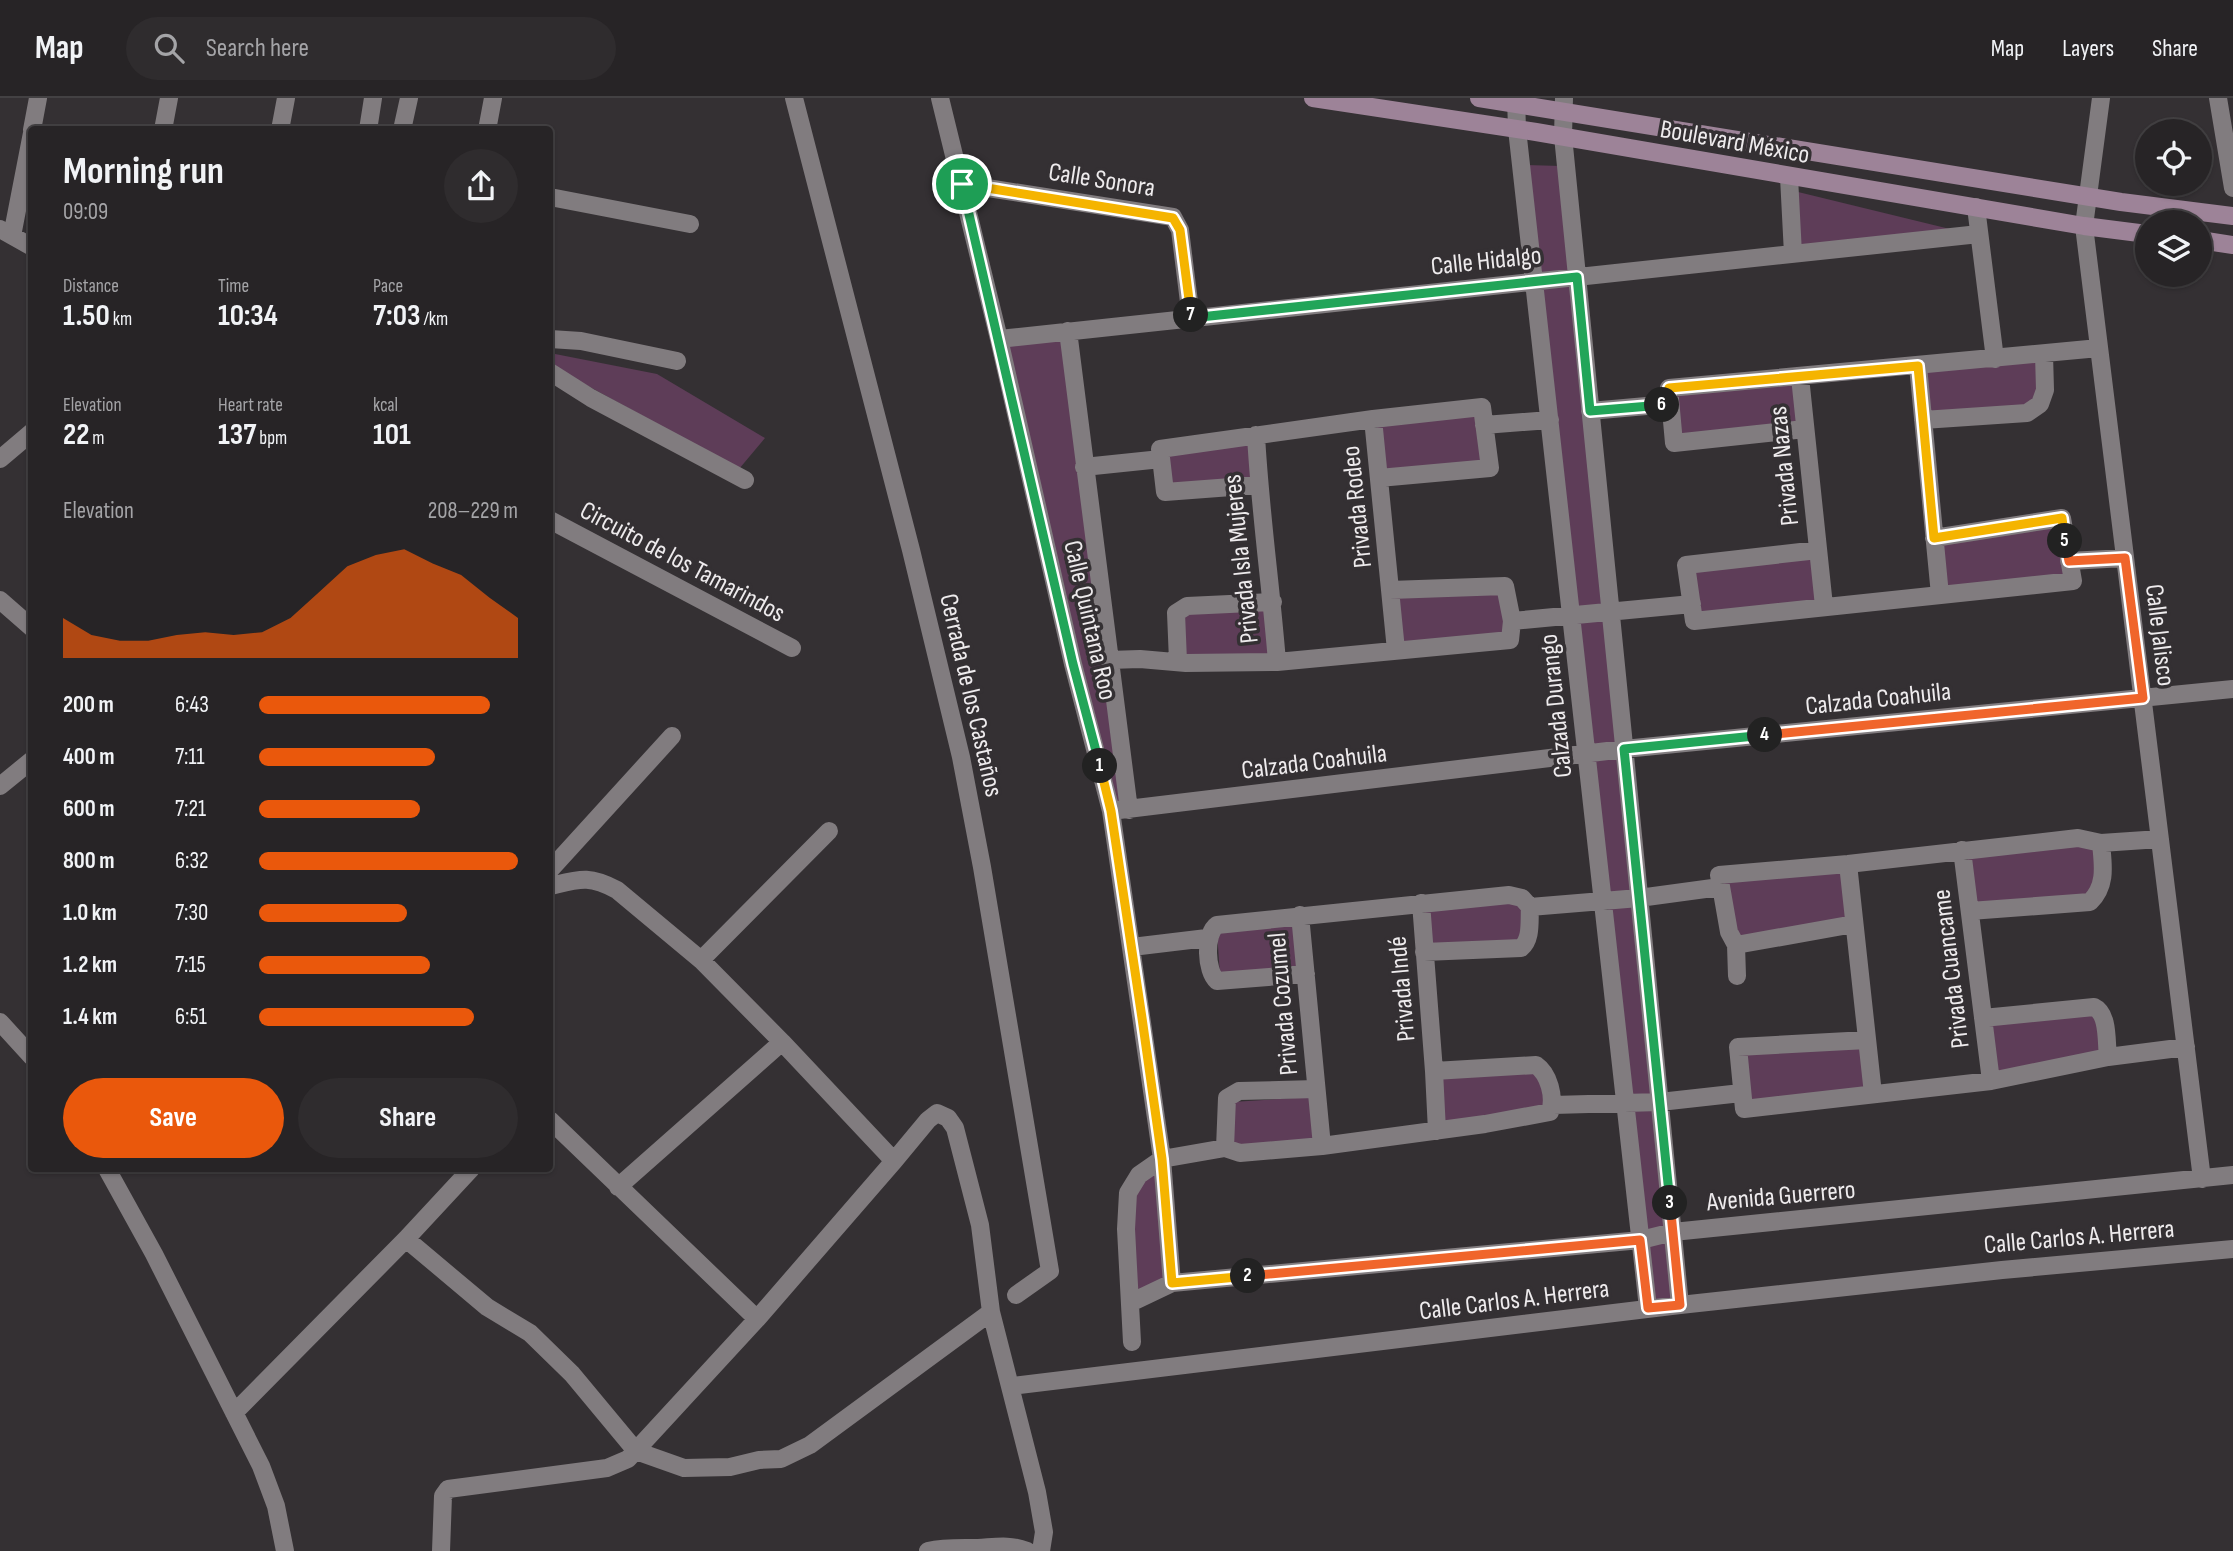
<!DOCTYPE html>
<html lang="en">
<head>
<meta charset="utf-8">
<style>
	:root { --surface:#272426; --page:#2f2c2e; --text:#f1f3f6; --muted:#a4a4a7; --line:#434143; --accent:#ea580c }
	body { margin:0; font-family:"Sofia Sans Condensed",sans-serif; background:var(--page); color:var(--text); height:100vh; display:flex; flex-direction:column; font-size:26px; white-space:nowrap }
	* { box-sizing:border-box; margin:0 }
	p { font-size:23px; color:var(--muted) }
	.icon { flex:none; width:38px; height:38px; fill:none; stroke:currentColor; stroke-width:2; stroke-linecap:round; stroke-linejoin:round }
	.map { position:relative; flex:1; overflow:hidden }
	.side { position:absolute; left:28px; top:28px; width:525px; height:1046px; display:flex; flex-direction:column; background:var(--surface); border-radius:7px; box-shadow:0 2px 5px #0004,0 0 0 2px var(--line) }
	.side>* { flex:none }
	.fabs { position:absolute; left:2135px; top:21px; display:grid; gap:14px }
	.fabs a { display:grid; place-items:center; width:77px; height:77px; border-radius:50%; background:var(--surface); box-shadow:0 2px 5px #0004,0 0 0 2px var(--line); font-size:35px }
	.pin { position:absolute; display:grid; place-items:center; width:60px; height:60px; color:#fff; margin:-30px; border:4px solid #fff; border-radius:50%; box-shadow:0 2px 7px #0007 }
	.km { position:absolute; width:35px; height:35px; margin:-18px; border-radius:50%; background:#222; color:#fff; font-size:19px; line-height:35px; text-align:center }
	.round { display:grid; place-items:center; flex:none; width:74px; height:74px; border-radius:37px; background:var(--page) }
	.head { display:flex; align-items:center; justify-content:space-between; height:119px; padding:0 35px }
	h1 { font-size:38px; font-weight:700; line-height:52px }
	.stats { display:grid; grid-template-columns:repeat(3,1fr); gap:10px; height:119px; padding:7px 35px }
	.stats div { display:grid; align-content:center }
	.stats b { font-size:30px; font-weight:700 }
	.stats small { font-size:19px; font-weight:400 }
	.stats p { font-size:19px }
	.chart { height:196px; padding:14px 35px }
	.chart p { display:flex; justify-content:space-between }
	.chart svg { width:100%; height:126px; margin-top:7px; fill:var(--accent); opacity:.7 }
	.cta { display:flex; gap:14px; margin-top:auto; padding:14px 35px }
	.cta a { flex:1; height:80px; border-radius:42px; background:var(--accent); color:#fff; font-size:28px; font-weight:700; line-height:80px; text-align:center }
	.cta a+a { background:var(--page); color:var(--text) }
	ul { padding:0 35px; list-style:none; font-size:23px }
	li { display:grid; grid-template-columns:112px 84px 1fr; align-items:center; height:52px }
	li i { height:18px; border-radius:9px; background:var(--accent) }
	header { display:flex; align-items:center; gap:42px; box-sizing:border-box; height:98px; padding:0 35px; background:var(--surface); border-bottom:2px solid var(--line) }
	header strong { font-size:33px }
	nav { display:flex; gap:38px; margin-inline-start:auto; font-size:24px }
	.search { width:490px; height:63px; background:var(--page); display:flex; align-items:center; gap:18px; box-sizing:border-box; padding:0 24px; border-radius:38px; color:var(--muted); font-size:26px }
	.map>svg:first-child { display:block }
</style>
</head>
<body>
<header>
<strong>Map</strong>
<div class="search"><svg class="icon" aria-label="search" viewBox="0 0 24 24"><circle cx="10" cy="10" r="6"/><path d="M15 15l6 6"/></svg>Search here</div>
<nav><a>Map</a><a>Layers</a><a>Share</a></nav>
</header>
<div class="map">
<svg width="2233" height="1453" viewBox="0 0 2233 1453">
	<rect width="100%" height="100%" fill="#343033"/>
	<path fill="#5e3d58" d="M 1526,67 L 1561,68 L 1675,1202 L 1652,1206 Z
		M 1794,93 L 1954,132 L 1797,151 Z
		M 1062,239 L 1124,707 L 1114,709 L 1005,245 Z
		M 550,255 L 657,276 L 765,340 L 739,371 L 550,267 Z
		M 2036,264 L 2036,298 L 2025,310 L 1927,317 L 1921,272 Z
		M 1798,281 L 1804,330 L 1675,344 L 1672,292 Z
		M 1480,311 L 1488,368 L 1382,378 L 1376,324 Z
		M 1254,338 L 1258,386 L 1166,393 L 1161,352 Z
		M 2056,428 L 2068,479 L 1944,494 L 1939,443 Z
		M 1813,455 L 1819,506 L 1696,522 L 1688,469 Z
		M 1503,491 L 1509,540 L 1398,550 L 1393,494 Z
		M 1270,506 L 1274,561 L 1180,562 L 1179,516 Z
		M 2079,744 L 2098,748 L 2096,793 L 2089,800 L 1974,810 L 1967,756 Z
		M 1845,769 L 1852,824 L 1738,846 L 1722,780 Z
		M 1520,802 L 1526,807 L 1525,845 L 1427,851 L 1424,808 Z
		M 1295,825 L 1300,872 L 1220,877 L 1217,834 Z
		M 2096,913 L 2102,956 L 1994,978 L 1987,924 Z
		M 1862,945 L 1869,992 L 1747,1008 L 1741,953 Z
		M 1534,971 L 1544,978 L 1547,1013 L 1439,1029 L 1438,977 Z
		M 1311,999 L 1317,1043 L 1228,1049 L 1232,1004 Z
		M 1159,1066 L 1169,1184 L 1131,1201 L 1130,1097 Z"/>
	<g fill="none" stroke-linecap="round" stroke-linejoin="round">
		<path stroke="#817c7f" stroke-width="18" d="M 794,0 L 911,452 L 961,659 L 982,769 L 1050,1173 L 1016,1197
			M 940,0 L 999,241 L 1073,566 L 1111,713 L 1162,1061 L 1172,1185
			M 1516,0 L 1517,31 L 1648,1210
			M 1564,0 L 1563,38 L 1680,1207
			M 2101,0 L 2084,128 L 2202,1081
			M 2218,0 L 2233,90
			M 32,32 L 38,0
			M 163,32 L 169,0
			M 280,32 L 286,0
			M 368,32 L 373,0
			M 402,32 L 409,0
			M 487,32 L 493,0
			M 1789,79 L 1793,156
			M 962,86 L 1173,119 L 1180,132 L 1191,220
			M 550,99 L 690,126
			M 1976,109 L 1995,261
			M 0,131 L 32,149
			M 12,138 L 32,35
			M 1068,233 L 1129,712
			M 550,241 L 581,243 L 677,263
			M 999,241 L 1979,136
			M 1918,268 L 1940,497
			M 550,274 L 591,300 L 745,382
			M 1800,279 L 1824,508
			M 1590,313 L 1669,306
			M 1373,321 L 1396,552
			M 1923,322 L 2027,315 L 2040,306 L 2045,292 L 2044,256
			M 1484,327 L 1550,322
			M 1805,331 L 1674,345 L 1669,290 L 2099,250
			M 1256,337 C 1260,413 1271,488 1277,564
			M 0,361 L 32,334
			M 1084,369 L 1161,361
			M 1258,387 L 1165,394 L 1160,351 L 1373,321 L 1482,309 L 1490,370 L 1379,380
			M 550,422 L 792,550
			M 1818,452 L 1686,467 L 1694,523 L 2073,483 L 2062,420 L 1934,440
			M 2069,463 L 2125,460
			M 0,502 L 32,530
			M 1512,523 L 1692,506
			M 1109,562 L 1140,561 L 1186,565 L 1277,564 L 1510,542 L 1512,523 L 1505,488 L 1390,492
			M 1178,563 L 1176,515 L 1187,508 L 1273,504
			M 0,688 L 32,662
			M 1111,713 L 1624,651 L 2233,591
			M 1962,752 L 1991,983
			M 1848,766 L 1873,996
			M 550,772 L 672,638
			M 550,788 C 580,781 589,777 617,792 L 701,862 L 782,944 L 894,1063
			M 1421,805 L 1434,973 L 1437,1033
			M 1530,809 L 1639,800 L 1720,789
			M 1970,813 L 2090,804 C 2107,787 2103,767 2101,745
			M 1300,817 L 1322,1048
			M 1736,847 L 1854,826
			M 1132,849 L 1207,840
			M 701,862 L 829,733
			M 1306,876 L 1217,883 C 1206,874 1204,836 1217,827 L 1509,797 L 1522,800 L 1530,809 C 1529,823 1532,841 1521,850 L 1424,854
			M 1737,878 L 1736,847 L 1729,834 L 1719,777 L 1848,766 L 2078,740 L 2101,745 L 2160,741
			M 1983,920 L 2094,909 C 2109,916 2106,944 2108,959
			M 0,924 L 32,959
			M 1867,942 L 1738,949 L 1744,1011 L 1991,983 L 2108,959 L 2186,949
			M 1553,1007 L 1660,1004 L 1741,995
			M 550,1022 L 757,1221
			M 1225,1050 L 1227,1000 L 1239,993 L 1316,991
			M 107,1071 L 154,1156 L 261,1368 L 276,1408 L 285,1453
			M 618,1089 L 782,944
			M 406,1141 L 487,1209 L 530,1235 L 572,1276 L 636,1353 L 684,1370 L 730,1369 L 759,1362 L 781,1361 L 810,1347 L 991,1214
			M 1130,1205 L 1172,1185 L 1641,1142 L 1673,1134 L 2233,1077
			M 1132,1244 L 1126,1131 L 1128,1095 L 1139,1077 L 1162,1061 L 1225,1050 L 1240,1055 L 1322,1048 L 1485,1026 L 1550,1014 C 1555,999 1549,976 1536,967 L 1434,973
			M 1012,1288 L 1680,1207 L 2002,1172 L 2233,1151
			M 234,1315 L 406,1141 L 471,1071
			M 441,1453 L 443,1398 L 448,1391 L 607,1370 L 628,1361 L 757,1221 L 894,1063 L 928,1022 L 937,1015 L 948,1020 L 955,1030 L 980,1127 L 991,1214 L 1037,1394 L 1044,1434 L 1041,1453
			M 928,1453 C 945,1449 960,1450 978,1450 C 996,1449 1009,1446 1027,1453"/>
		<path stroke="#9d8398" stroke-width="18" d="M 1313,0 L 1536,34 L 2084,128 L 2147,136
			M 1479,0 L 2121,104 L 2233,118
			M 2200,142 L 2233,147"/>
	</g>
	<g fill="none" stroke-linecap="round" stroke-linejoin="round">
		<g stroke="#fff" stroke-width="14">
			<path id="split-1" d="M 962,86 L 1073,566 L 1100,668"/>
		</g>
		<g stroke="#fff" stroke-width="14">
			<path id="split-2" d="M 1100,668 L 1111,713 L 1142,920 L 1162,1061 L 1172,1185 L 1248,1178"/>
		</g>
		<g stroke="#fff" stroke-width="14">
			<path id="split-3" d="M 1248,1178 L 1640,1142 L 1648,1210 L 1680,1207 L 1670,1105"/>
		</g>
		<g stroke="#fff" stroke-width="14">
			<path id="split-4" d="M 1670,1105 L 1624,651 L 1765,637"/>
		</g>
		<g stroke="#fff" stroke-width="14">
			<path id="split-5" d="M 1765,637 L 2143,600 L 2125,460 L 2069,463 L 2065,443"/>
		</g>
		<g stroke="#fff" stroke-width="14">
			<path id="split-6" d="M 1662,307 L 1670,306 L 1669,290 L 1918,268 L 1934,440 L 2062,420 L 2065,443"/>
		</g>
		<g stroke="#fff" stroke-width="14">
			<path id="split-7" d="M 1191,217 L 1191,220 L 1577,179 L 1590,313 L 1662,307"/>
		</g>
		<g stroke="#fff" stroke-width="14">
			<path id="split-8" d="M 962,86 L 1173,120 L 1180,132 L 1191,217"/>
		</g>
		<use href="#split-1" stroke="#22a559" stroke-width="9"/>
		<use href="#split-2" stroke="#f5b400" stroke-width="9"/>
		<use href="#split-3" stroke="#f0652b" stroke-width="9"/>
		<use href="#split-4" stroke="#22a559" stroke-width="9"/>
		<use href="#split-5" stroke="#f0652b" stroke-width="9"/>
		<use href="#split-6" stroke="#f5b400" stroke-width="9"/>
		<use href="#split-7" stroke="#22a559" stroke-width="9"/>
		<use href="#split-8" stroke="#f5b400" stroke-width="9"/>
	</g>
	<g text-anchor="middle" stroke-width="7" stroke-linejoin="round" paint-order="stroke">
		<g font-size="26" fill="#eeebed" stroke="#343033">
			<text transform="translate(1735 43) rotate(10)" y="9">Boulevard México</text>
			<text transform="translate(1102 81) rotate(9)" y="9">Calle Sonora</text>
			<text transform="translate(1486 162) rotate(-6)" y="9">Calle Hidalgo</text>
			<text transform="translate(1783 368) rotate(-96)" y="9">Privada Nazas</text>
			<text transform="translate(1356 409) rotate(-96)" y="9">Privada Rodeo</text>
			<text transform="translate(1240 461) rotate(-96)" y="9">Privada Isla Mujeres</text>
			<text transform="translate(683 463) rotate(28)" y="9">Circuito de los Tamarindos</text>
			<text transform="translate(1091 522) rotate(77)" y="9">Calle Quintana Roo</text>
			<text transform="translate(2161 537) rotate(83)" y="9">Calle Jalisco</text>
			<text transform="translate(972 597) rotate(77)" y="9">Cerrada de los Castaños</text>
			<text transform="translate(1878 600) rotate(-6)" y="9">Calzada Coahuila</text>
			<text transform="translate(1555 608) rotate(-96)" y="9">Calzada Durango</text>
			<text transform="translate(1314 663) rotate(-7)" y="9">Calzada Coahuila</text>
			<text transform="translate(1950 871) rotate(-97)" y="9">Privada Cuancame</text>
			<text transform="translate(1401 891) rotate(-95)" y="9">Privada Indé</text>
			<text transform="translate(1282 906) rotate(-95)" y="9">Privada Cozumel</text>
			<text transform="translate(1781 1097) rotate(-5)" y="9">Avenida Guerrero</text>
			<text transform="translate(2079 1138) rotate(-5)" y="9">Calle Carlos A. Herrera</text>
			<text transform="translate(1514 1201) rotate(-7)" y="9">Calle Carlos A. Herrera</text>
		</g>
	</g>
</svg>
<div class="fabs">
<a><svg class="icon" aria-label="locate" viewBox="0 0 24 24"><circle cx="12" cy="12" r="6"/><path d="M12 2v4M12 18v4M2 12h4M18 12h4"/></svg></a>
<a><svg class="icon" aria-label="layers" viewBox="0 0 24 24"><path d="M12 4l9 5-9 5-9-5zM3 14l9 5 9-5"/></svg></a>
</div>
<div class="pin" style="left:962px;top:86px;background:#1e9e55"><svg class="icon" aria-label="arrive" viewBox="0 0 24 24"><path d="M6 21V4h12l-3 4 3 4H6"/></svg></div>
<b class="km" style="left:1100px;top:668px">1</b>
<b class="km" style="left:1248px;top:1178px">2</b>
<b class="km" style="left:1670px;top:1105px">3</b>
<b class="km" style="left:1765px;top:637px">4</b>
<b class="km" style="left:2065px;top:443px">5</b>
<b class="km" style="left:1662px;top:307px">6</b>
<b class="km" style="left:1191px;top:217px">7</b>
<section class="side">
<div class="head"><div><h1>Morning run</h1><p>09:09</p></div><a class="round"><svg class="icon" aria-label="share" viewBox="0 0 24 24"><path d="M12 15V3M7 8l5-5 5 5M5 13v7h14v-7"/></svg></a></div>
<div class="stats">
<div><p>Distance</p><b>1.50<small> km</small></b></div>
<div><p>Time</p><b>10:34</b></div>
<div><p>Pace</p><b>7:03<small> /km</small></b></div>
</div>
<div class="stats">
<div><p>Elevation</p><b>22<small> m</small></b></div>
<div><p>Heart rate</p><b>137<small> bpm</small></b></div>
<div><p>kcal</p><b>101</b></div>
</div>
<div class="chart"><p><span>Elevation</span>208–229 m</p>
<svg viewBox="0 0 160 44" preserveAspectRatio="none"><path d="M0 44V30L10 36L20 38L30 38L40 36L50 35L60 36L70 35L80 30L90 21L100 12L110 8L120 6L130 11L140 15L150 23L160 30V44z"/></svg>
</div>
<ul>
<li><b>200 m</b>6:43<i style="width:89%"></i></li>
<li><b>400 m</b>7:11<i style="width:68%"></i></li>
<li><b>600 m</b>7:21<i style="width:62%"></i></li>
<li><b>800 m</b>6:32<i style="width:100%"></i></li>
<li><b>1.0 km</b>7:30<i style="width:57%"></i></li>
<li><b>1.2 km</b>7:15<i style="width:66%"></i></li>
<li><b>1.4 km</b>6:51<i style="width:83%"></i></li>
</ul>
<div class="cta"><a>Save</a><a>Share</a></div>
</section>
</div>
</body>
</html>
